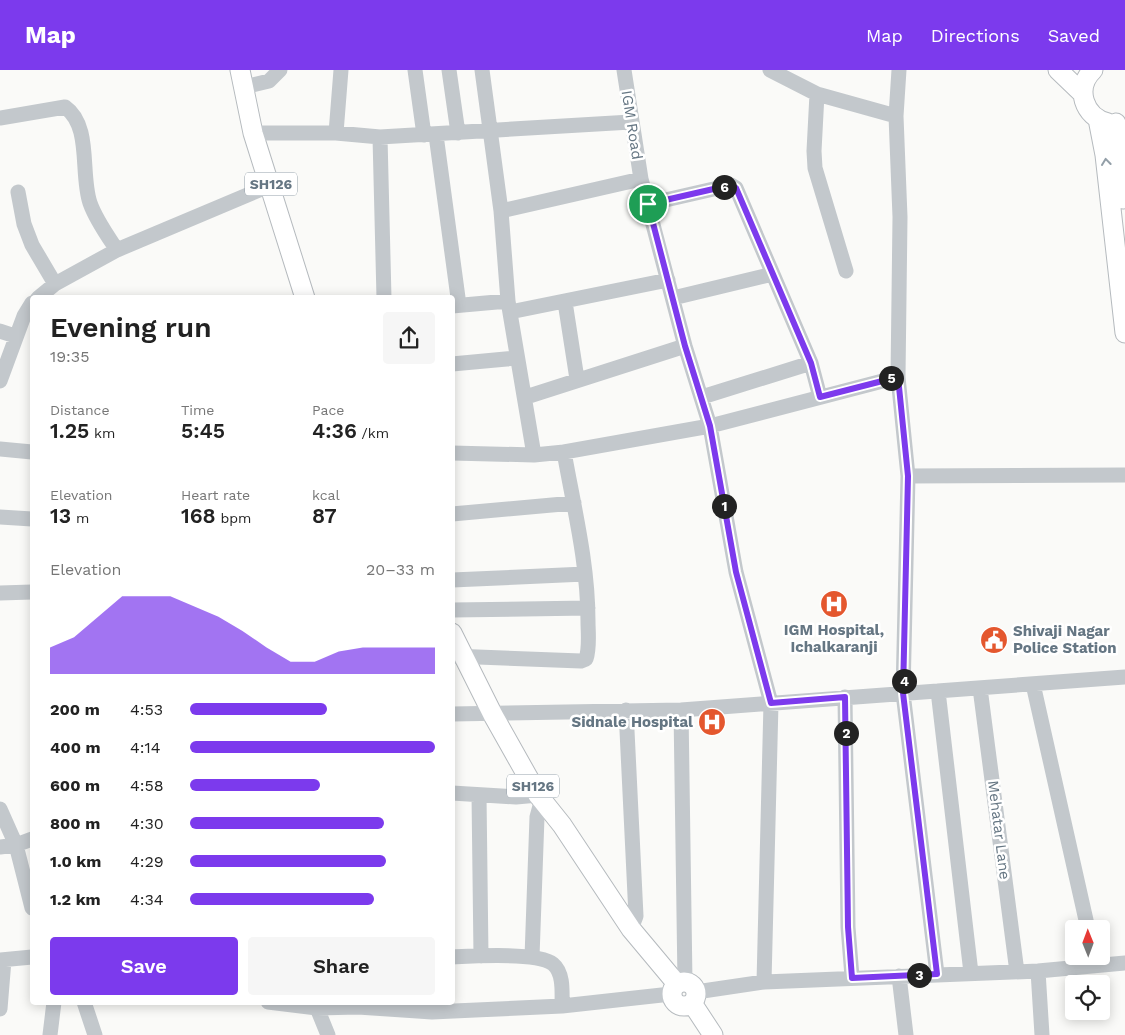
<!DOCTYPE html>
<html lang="en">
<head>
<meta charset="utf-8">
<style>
	:root { --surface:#fff; --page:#f6f6f6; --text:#222; --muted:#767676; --accent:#7c3aed }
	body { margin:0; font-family:"Work Sans",sans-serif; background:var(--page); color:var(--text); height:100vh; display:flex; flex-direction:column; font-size:19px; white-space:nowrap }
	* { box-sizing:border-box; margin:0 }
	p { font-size:16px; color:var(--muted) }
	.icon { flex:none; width:28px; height:28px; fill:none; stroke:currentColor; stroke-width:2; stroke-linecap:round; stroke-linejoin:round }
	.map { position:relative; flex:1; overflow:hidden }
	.sheet { position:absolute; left:30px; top:225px; width:425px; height:710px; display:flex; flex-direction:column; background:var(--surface); border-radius:5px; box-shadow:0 2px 12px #0003 }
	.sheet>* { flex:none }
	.needle { width:32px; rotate:359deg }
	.controls { position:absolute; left:1065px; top:850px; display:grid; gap:10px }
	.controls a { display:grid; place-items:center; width:45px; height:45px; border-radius:5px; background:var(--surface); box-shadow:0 2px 12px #0003; font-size:25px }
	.pin { position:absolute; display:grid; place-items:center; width:42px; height:42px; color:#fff; margin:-21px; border:2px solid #fff; border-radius:50%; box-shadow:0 1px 5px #0007 }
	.km { position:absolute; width:25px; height:25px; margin:-12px; border-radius:50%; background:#222; color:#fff; font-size:14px; line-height:25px; text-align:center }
	.round { display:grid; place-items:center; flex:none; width:52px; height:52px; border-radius:5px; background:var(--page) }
	.headline { display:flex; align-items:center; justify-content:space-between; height:85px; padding:0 20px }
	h1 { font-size:28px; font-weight:600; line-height:38px }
	.stats { display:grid; grid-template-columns:repeat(3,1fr); gap:8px; height:85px; padding:5px 20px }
	.stats div { display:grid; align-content:center }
	.stats b { font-size:21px; font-weight:600 }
	.stats small { font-size:14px; font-weight:400 }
	.stats p { font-size:14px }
	.chart { height:140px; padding:10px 20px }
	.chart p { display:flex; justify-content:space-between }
	.chart svg { width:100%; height:90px; margin-top:5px; fill:var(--accent); opacity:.7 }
	.action { display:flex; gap:10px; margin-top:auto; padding:10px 20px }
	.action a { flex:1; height:58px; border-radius:5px; background:var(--accent); color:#fff; font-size:20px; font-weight:600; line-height:58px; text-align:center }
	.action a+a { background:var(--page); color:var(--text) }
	ul { padding:0 20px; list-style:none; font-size:16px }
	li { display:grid; grid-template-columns:80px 60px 1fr; align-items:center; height:38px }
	li i { height:12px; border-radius:6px; background:var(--accent) }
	header { display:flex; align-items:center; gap:30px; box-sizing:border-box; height:70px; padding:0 25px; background:var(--accent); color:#fff }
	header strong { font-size:24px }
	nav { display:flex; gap:28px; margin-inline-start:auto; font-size:18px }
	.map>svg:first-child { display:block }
</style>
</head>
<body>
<header>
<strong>Map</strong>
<nav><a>Map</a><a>Directions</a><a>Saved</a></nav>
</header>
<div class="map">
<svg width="1125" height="965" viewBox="0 0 1125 965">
	<rect width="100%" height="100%" fill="#fafaf8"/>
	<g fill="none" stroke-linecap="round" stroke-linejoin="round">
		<g stroke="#b5babe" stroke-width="21">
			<path id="major" d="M 240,0 L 253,63 L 305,228
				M 1058,0 L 1083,24
				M 1093,0 C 1074,18 1084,47 1108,53
				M 1098,49 L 1105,85 L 1125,263
				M 1116,53 L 1123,129
				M 452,563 L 493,645 L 538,725 L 562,755 L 631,859 L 677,914
				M672 924a12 12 0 1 1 24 0a12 12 0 1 1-24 0Z
				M 692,933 L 713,965"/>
		</g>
		<path stroke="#c3c8cc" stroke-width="15" d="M 415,0 L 424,65
			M 449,0 L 458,63
			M 482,0 L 501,141 L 508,231 L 534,385
			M 624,0 L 641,109 L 685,276 L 710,356 L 736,502 L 771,633 L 764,912
			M 770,0 L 817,24 L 896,46
			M 244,17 L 269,11 L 280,0
			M 817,24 L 814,81 L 815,98 L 846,201
			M 0,48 L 65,37 C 92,56 80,104 90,133 C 96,150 107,165 117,180
			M 253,63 L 336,63 L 380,67 L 631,52
			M 336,63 L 341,0
			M 436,65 L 459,235
			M 380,67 L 384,228
			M 18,122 L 24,154 L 32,175 L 55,214
			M 648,134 L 731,115 L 736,118 L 811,293 L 820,327
			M 501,141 L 641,109
			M 38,228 L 55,214 L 117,180 L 271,115
			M 673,228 L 773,204
			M 565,232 L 577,309
			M 452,236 L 508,231
			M 510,242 L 668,210
			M 0,261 L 15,266
			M 452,294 L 517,288
			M 898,307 L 908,406 L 903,623 L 937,904
			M 0,311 L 24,246 L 32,233
			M 526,327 L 685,276
			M 702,327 L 811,293
			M 0,379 L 32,382
			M 452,383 L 534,385 L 564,382 L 710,356 L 898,307 L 900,147 L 896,46 L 899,0
			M 908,406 L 1125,405
			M 452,444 L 574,433
			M 0,447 L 32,449
			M 452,510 L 585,504
			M 0,523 L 32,522
			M 452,540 L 588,538
			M 452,586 L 581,591 L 586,589 C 590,577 588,563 588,551 C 588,494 574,438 564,382
			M 1033,614 L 1088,859
			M 980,618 L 1017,902
			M 938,621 L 971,903
			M 845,627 L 848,857 L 852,907
			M 626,640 L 636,846 L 631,859
			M 681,640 L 685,912
			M 452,644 L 681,640 L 1125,607
			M 452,723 L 516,727 L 538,725
			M 479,725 L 481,886
			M 0,739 L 16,775 L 32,838
			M 0,777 L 16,775 L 32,769
			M 452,887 C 473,886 538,882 553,894 C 564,903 562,923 562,936
			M 532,887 L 537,747 L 540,736 L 543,733
			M 0,890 L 32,887
			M 1038,901 L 1042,965
			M 899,906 L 906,965
			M 696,922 L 764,912 L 1038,901 L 1125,893
			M 84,932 L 95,965
			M 268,932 L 317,938 L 358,937 L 432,942 L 562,936 L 671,924
			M 317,938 L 328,965
			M 0,939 L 4,890
			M 50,965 L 54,932"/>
		<use href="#major" stroke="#fff" stroke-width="19"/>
	</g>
	<defs><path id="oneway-chevron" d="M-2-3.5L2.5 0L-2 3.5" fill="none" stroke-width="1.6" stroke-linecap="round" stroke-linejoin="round" transform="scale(1.25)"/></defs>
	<use stroke="#939fa8" href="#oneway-chevron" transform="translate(1106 92) rotate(-97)"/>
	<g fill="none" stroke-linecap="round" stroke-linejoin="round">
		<g stroke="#fff" stroke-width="10">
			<path id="route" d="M 731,115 L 736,118 L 811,293 L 820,327 L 898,307 L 908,406 L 903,623 L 937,904 L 852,908 L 848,857 L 845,627 L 771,633 L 736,502 L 710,356 L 685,276 L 648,134 Z"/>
		</g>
		<use href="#route" stroke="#7c3aed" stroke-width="6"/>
	</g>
	<defs>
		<g id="hospital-disc" transform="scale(1.4375)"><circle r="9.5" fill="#e4572e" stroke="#fff"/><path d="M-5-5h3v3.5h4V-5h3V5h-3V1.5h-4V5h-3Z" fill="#fff"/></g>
		<g id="civic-disc" transform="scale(1.4375)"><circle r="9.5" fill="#e4572e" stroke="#fff"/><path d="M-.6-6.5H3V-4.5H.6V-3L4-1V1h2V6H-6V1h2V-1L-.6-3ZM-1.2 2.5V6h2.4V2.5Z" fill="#fff"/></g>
	</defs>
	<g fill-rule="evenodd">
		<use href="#hospital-disc" x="834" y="534"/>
		<use href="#civic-disc" x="994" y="570"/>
		<use href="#hospital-disc" x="712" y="652"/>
	</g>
	<g text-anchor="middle" stroke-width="5" stroke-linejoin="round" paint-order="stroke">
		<g fill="#fff" stroke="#939fa8" stroke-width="1">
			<rect x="245" y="102.5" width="52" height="23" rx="4"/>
			<rect x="507" y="704.5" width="52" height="23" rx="4"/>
		</g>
		<g font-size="14" font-weight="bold" fill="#657683">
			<text x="271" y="119">SH126</text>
			<text x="533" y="721">SH126</text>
		</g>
		<g font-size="15" fill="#657683" stroke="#fff">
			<text transform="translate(632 55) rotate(81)" y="5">IGM Road</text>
			<text transform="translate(999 760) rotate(83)" y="5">Mehatar Lane</text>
		</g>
		<g font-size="15" font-weight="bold" fill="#657683" stroke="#fff">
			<text x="834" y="565">IGM Hospital,<tspan x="834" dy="17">Ichalkaranji</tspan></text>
			<text x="1013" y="566" text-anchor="start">Shivaji Nagar<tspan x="1013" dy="17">Police Station</tspan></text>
			<text x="693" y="657" text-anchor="end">Sidnale Hospital</text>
		</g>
	</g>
</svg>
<div class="controls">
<a><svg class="needle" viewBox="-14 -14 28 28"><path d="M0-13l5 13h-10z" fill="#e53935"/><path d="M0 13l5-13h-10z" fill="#767676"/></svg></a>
<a><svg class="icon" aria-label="locate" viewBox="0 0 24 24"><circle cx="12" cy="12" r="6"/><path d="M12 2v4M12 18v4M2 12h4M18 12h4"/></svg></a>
</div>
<div class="pin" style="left:648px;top:134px;background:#1e9e55"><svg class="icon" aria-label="arrive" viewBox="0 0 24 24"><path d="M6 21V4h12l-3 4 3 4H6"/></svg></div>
<b class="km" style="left:724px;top:436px">1</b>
<b class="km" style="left:846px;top:663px">2</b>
<b class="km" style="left:919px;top:905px">3</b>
<b class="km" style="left:904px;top:611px">4</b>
<b class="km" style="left:891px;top:308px">5</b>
<b class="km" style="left:724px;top:117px">6</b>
<section class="sheet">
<div class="headline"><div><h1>Evening run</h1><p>19:35</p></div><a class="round"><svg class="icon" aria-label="share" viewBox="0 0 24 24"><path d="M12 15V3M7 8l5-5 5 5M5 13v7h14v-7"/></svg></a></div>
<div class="stats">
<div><p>Distance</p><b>1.25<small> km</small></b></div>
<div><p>Time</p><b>5:45</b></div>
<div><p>Pace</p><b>4:36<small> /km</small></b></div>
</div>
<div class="stats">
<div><p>Elevation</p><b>13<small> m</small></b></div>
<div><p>Heart rate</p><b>168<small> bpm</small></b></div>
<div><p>kcal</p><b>87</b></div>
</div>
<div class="chart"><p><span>Elevation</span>20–33 m</p>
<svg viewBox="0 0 160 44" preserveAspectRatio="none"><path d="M0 44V31L10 26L20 16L30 6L40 6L50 6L60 11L70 16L80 23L90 31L100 38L110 38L120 33L130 31L140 31L150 31L160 31V44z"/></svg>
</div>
<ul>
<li><b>200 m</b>4:53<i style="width:56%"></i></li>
<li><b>400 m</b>4:14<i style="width:100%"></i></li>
<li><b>600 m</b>4:58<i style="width:53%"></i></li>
<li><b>800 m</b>4:30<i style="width:79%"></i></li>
<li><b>1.0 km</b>4:29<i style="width:80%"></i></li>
<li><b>1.2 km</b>4:34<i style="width:75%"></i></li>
</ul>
<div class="action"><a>Save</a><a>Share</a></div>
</section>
</div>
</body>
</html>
